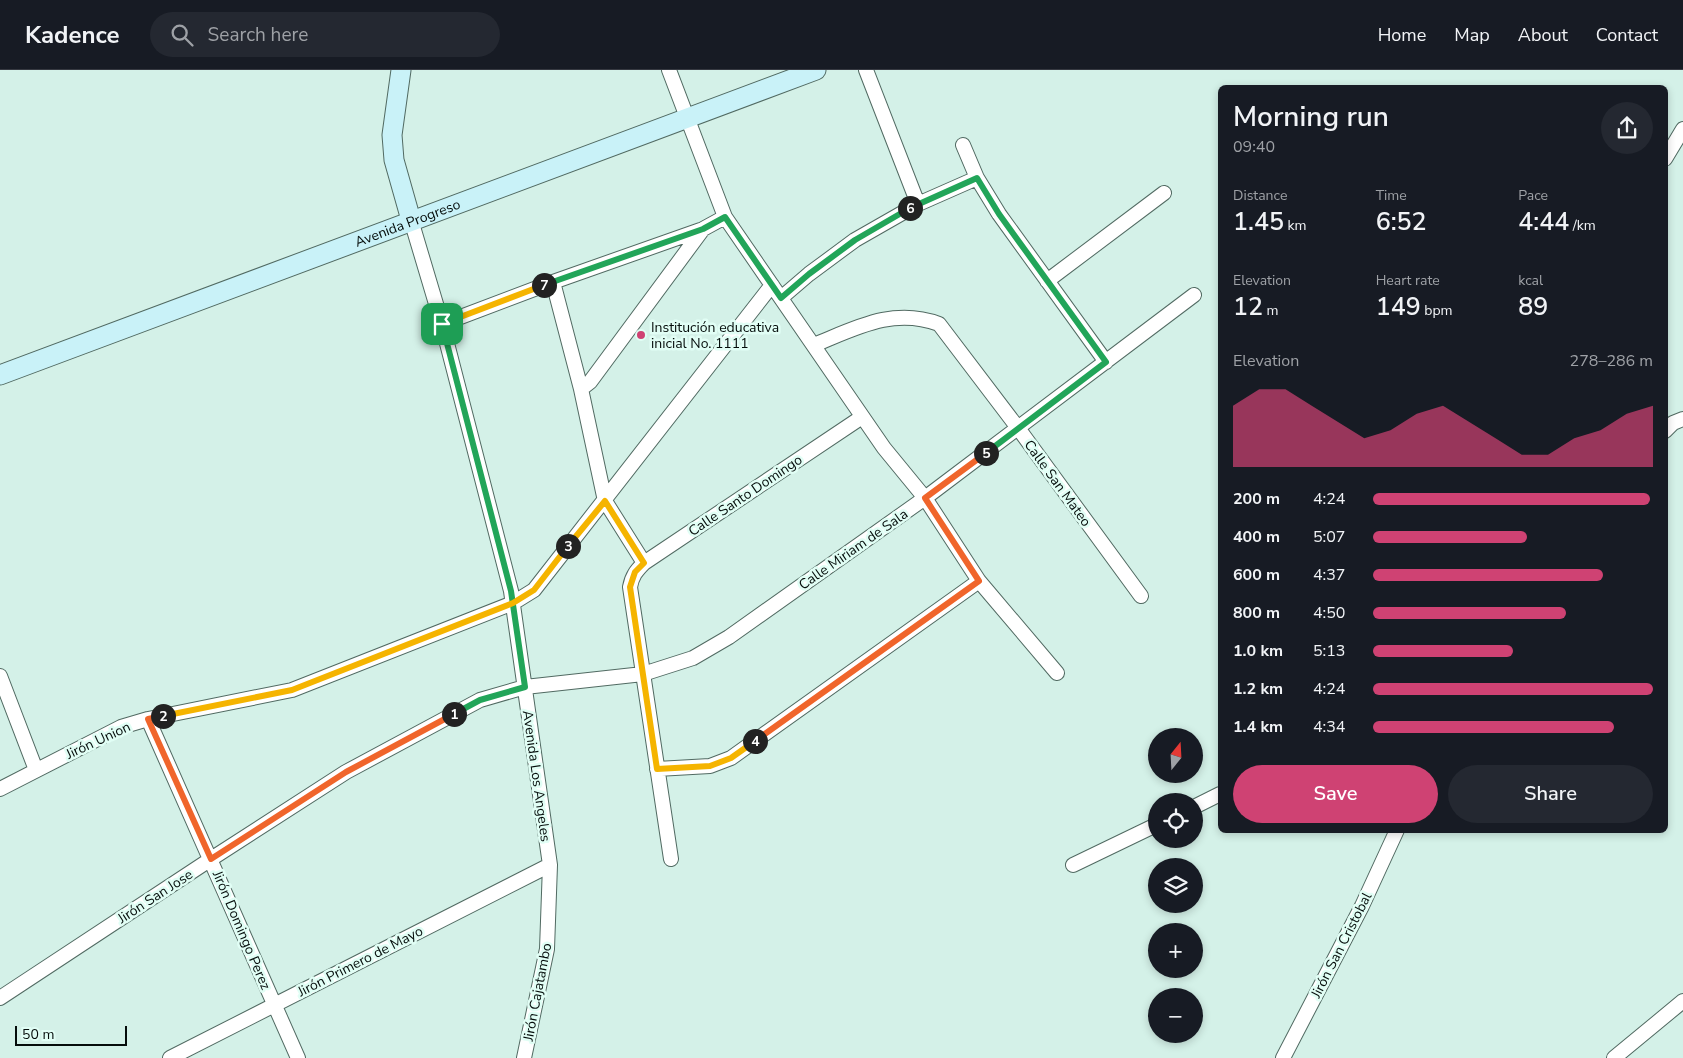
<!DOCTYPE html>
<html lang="en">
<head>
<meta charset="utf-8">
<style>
	:root { --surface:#171b24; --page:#242831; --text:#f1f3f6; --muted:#9ea1a6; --line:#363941; --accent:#cf4273 }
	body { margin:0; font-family:"Nunito Sans",sans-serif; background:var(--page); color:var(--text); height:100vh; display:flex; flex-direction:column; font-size:19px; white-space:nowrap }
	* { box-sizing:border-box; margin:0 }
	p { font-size:16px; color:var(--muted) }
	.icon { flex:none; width:28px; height:28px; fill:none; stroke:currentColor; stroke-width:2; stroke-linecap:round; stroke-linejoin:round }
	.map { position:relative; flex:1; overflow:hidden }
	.sheet { position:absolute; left:1218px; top:15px; width:450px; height:748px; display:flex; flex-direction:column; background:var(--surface); border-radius:8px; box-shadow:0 2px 8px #0003 }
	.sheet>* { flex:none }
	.needle { width:32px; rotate:18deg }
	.controls { position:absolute; left:1148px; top:658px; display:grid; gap:10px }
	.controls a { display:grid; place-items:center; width:55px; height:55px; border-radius:50%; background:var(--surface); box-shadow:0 2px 8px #0003; font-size:25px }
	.scale { position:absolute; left:15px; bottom:12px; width:112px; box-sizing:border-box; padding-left:5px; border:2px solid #050d0b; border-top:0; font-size:14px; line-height:18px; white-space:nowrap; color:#050d0b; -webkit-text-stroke:4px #e1fef5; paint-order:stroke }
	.pin { position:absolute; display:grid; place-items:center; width:42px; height:42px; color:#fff; margin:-21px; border-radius:10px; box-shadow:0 2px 8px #0006 }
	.km { position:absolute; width:25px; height:25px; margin:-12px; border-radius:50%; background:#222; color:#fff; font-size:14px; line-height:25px; text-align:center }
	.round { display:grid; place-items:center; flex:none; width:52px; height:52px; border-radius:26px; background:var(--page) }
	.head { display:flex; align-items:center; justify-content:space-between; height:85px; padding:0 15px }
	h1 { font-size:28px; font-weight:600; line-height:38px }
	.stats { display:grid; grid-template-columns:repeat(3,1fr); gap:8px; height:85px; padding:5px 15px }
	.stats div { display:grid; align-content:center }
	.stats b { font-size:25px; font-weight:600 }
	.stats small { font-size:14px; font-weight:400 }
	.stats p { font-size:14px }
	.chart { height:140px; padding:10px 15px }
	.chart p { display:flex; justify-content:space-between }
	.chart svg { width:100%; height:90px; margin-top:5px; fill:var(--accent); opacity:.7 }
	.button { display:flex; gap:10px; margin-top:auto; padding:10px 15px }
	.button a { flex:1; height:58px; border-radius:30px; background:var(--accent); color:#fff; font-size:20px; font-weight:600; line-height:58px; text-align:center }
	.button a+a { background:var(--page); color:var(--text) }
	ul { padding:0 15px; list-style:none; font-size:16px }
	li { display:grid; grid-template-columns:80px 60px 1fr; align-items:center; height:38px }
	li i { height:12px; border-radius:6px; background:var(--accent) }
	header { display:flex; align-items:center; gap:30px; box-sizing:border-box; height:70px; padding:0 25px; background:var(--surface); border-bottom:1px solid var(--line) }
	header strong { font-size:24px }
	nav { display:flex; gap:28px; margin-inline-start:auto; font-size:18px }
	.search { width:350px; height:45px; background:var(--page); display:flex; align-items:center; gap:12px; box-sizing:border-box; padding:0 18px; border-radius:28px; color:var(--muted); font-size:19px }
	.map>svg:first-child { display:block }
</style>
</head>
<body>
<header>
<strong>Kadence</strong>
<div class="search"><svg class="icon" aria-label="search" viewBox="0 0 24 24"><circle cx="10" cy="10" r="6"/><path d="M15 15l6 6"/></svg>Search here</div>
<nav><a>Home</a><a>Map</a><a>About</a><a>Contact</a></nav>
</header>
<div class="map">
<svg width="1683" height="988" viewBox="0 0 1683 988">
	<rect width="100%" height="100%" fill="#d4f1e8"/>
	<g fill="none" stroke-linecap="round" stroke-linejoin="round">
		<g stroke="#516a62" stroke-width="16">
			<path id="street" d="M 669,0 L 725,147 L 884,378 L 925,428 L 979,511 L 1057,603
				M 866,0 L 918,134
				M 963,75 L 977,108
				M 1665,89 L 1683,59
				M 411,150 L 442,254 L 511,521 L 550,795 L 547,879 L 524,988
				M 1047,211 L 1164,123
				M 553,212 L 581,319 L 605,431 L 644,493
				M 781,228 L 809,204 L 855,170 L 918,134 L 977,108 L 999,144 L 1106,292
				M 442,254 L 553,212 L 703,159 L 725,147
				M 814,275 C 856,258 893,237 939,254 L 1018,358 L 1141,526
				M 581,319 L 590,312 L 703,159
				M 1665,361 L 1673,353 L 1683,349
				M 0,606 L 36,700
				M 148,649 L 298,988
				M 657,699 L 710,696 L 731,688 L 979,511
				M 0,719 L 121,657 L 148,649 L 292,620 L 513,533 L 534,520 L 772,215
				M 1194,737 L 1220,724
				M 671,789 L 630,517 C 632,506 636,501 644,493 L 862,347
				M 1073,795 L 1156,755
				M 0,928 L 211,789 L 346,702 L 480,630 L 525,617 L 643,604 L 693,588 L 729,567 L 925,428 L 1194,225
				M 170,988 L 550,795
				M 1283,988 L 1362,836 L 1397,760
				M 1614,988 L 1683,931"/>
		</g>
		<g stroke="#516a62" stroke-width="21">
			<g id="secondary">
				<path d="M 401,0 L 392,65 L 394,90 L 411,150"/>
				<path id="s1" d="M 0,305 L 816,0"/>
			</g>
		</g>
		<use href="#street" stroke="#fff" stroke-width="14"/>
		<use href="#secondary" stroke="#c9f2f8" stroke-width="19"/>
	</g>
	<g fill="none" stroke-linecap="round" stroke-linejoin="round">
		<g stroke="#fff" stroke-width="10">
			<path id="split-1" d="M 442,254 L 511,521 L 525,617 L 480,630 L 454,644"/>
		</g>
		<g stroke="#fff" stroke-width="10">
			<path id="split-2" d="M 163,646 L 148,649 L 211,789 L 346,702 L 454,644"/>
		</g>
		<g stroke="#fff" stroke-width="10">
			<path id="split-3" d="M 163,646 L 292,620 L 513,533 L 534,520 L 568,476"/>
		</g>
		<g stroke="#fff" stroke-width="10">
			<path id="split-4" d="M 568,476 L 605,431 L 644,493 L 635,502 L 630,517 L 657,699 L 710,696 L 731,688 L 755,671"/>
		</g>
		<g stroke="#fff" stroke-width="10">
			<path id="split-5" d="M 755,671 L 979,511 L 925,428 L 986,383"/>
		</g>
		<g stroke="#fff" stroke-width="10">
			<path id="split-6" d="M 910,138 L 977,108 L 999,144 L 1106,292 L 986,383"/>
		</g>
		<g stroke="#fff" stroke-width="10">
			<path id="split-7" d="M 544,215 L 703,159 L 725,147 L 781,228 L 809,204 L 855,170 L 910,138"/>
		</g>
		<g stroke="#fff" stroke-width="10">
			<path id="split-8" d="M 442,254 L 544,215"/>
		</g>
		<use href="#split-1" stroke="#22a559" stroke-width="6"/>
		<use href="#split-2" stroke="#f0652b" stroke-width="6"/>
		<use href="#split-3" stroke="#f5b400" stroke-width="6"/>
		<use href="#split-4" stroke="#f5b400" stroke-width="6"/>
		<use href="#split-5" stroke="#f0652b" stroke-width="6"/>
		<use href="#split-6" stroke="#22a559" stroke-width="6"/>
		<use href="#split-7" stroke="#22a559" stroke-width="6"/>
		<use href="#split-8" stroke="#f5b400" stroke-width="6"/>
	</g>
	<circle fill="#cf4273" stroke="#e1fef5" stroke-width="2" cx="641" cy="265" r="5"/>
	<g text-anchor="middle" stroke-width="5" stroke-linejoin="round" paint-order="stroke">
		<g font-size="14" fill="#050d0b" stroke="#e1fef5">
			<text dy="5" stroke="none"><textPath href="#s1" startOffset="435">Avenida Progreso</textPath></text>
			<text transform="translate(1058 413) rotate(54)" y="5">Calle San Mateo</text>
			<text transform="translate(745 425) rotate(-34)" y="5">Calle Santo Domingo</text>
			<text transform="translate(853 479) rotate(-35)" y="5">Calle Miriam de Sala</text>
			<text transform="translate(98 670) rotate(-25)" y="5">Jirón Union</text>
			<text transform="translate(537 706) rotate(82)" y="5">Avenida Los Angeles</text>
			<text transform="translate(155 826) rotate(-33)" y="5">Jirón San Jose</text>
			<text transform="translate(242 860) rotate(67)" y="5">Jirón Domingo Perez</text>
			<text transform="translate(1341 875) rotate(-63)" y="5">Jirón San Cristobal</text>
			<text transform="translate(360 891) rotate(-27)" y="5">Jirón Primero de Mayo</text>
			<text transform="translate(537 922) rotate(-79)" y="5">Jirón Cajatambo</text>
		</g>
		<g font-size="14" fill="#050d0b" stroke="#e1fef5" text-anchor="start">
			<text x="651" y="262">Institución educativa<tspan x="651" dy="16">inicial No. 1111</tspan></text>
		</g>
	</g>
</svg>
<div class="controls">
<a><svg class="needle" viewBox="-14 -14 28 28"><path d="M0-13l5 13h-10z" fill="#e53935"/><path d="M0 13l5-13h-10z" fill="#9ea1a6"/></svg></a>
<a><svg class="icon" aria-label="locate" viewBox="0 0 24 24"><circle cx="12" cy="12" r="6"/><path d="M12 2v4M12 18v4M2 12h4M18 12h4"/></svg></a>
<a><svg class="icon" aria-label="layers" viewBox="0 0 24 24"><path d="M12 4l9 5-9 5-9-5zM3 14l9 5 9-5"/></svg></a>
<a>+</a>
<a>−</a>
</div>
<div class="scale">50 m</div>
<div class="pin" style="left:442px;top:254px;background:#1e9e55"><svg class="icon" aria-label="arrive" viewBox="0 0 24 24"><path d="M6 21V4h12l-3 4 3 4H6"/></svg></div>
<b class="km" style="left:454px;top:644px">1</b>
<b class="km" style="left:163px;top:646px">2</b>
<b class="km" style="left:568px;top:476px">3</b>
<b class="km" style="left:755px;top:671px">4</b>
<b class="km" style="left:986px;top:383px">5</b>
<b class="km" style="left:910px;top:138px">6</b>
<b class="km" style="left:544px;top:215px">7</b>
<section class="sheet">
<div class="head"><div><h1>Morning run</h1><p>09:40</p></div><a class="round"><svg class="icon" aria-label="share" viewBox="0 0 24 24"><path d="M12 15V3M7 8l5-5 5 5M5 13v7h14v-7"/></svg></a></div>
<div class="stats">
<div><p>Distance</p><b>1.45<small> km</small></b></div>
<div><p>Time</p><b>6:52</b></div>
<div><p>Pace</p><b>4:44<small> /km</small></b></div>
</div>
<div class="stats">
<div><p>Elevation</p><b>12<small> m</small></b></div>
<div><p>Heart rate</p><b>149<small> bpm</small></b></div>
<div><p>kcal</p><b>89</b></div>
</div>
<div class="chart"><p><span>Elevation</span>278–286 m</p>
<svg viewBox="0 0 160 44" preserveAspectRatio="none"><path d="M0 44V14L10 6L20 6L30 14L40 22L50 30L60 26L70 18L80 14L90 22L100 30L110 38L120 38L130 30L140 26L150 18L160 14V44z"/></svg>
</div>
<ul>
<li><b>200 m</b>4:24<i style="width:99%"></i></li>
<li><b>400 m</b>5:07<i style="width:55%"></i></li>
<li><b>600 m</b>4:37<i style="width:82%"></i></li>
<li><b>800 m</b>4:50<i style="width:69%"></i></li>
<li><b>1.0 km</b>5:13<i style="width:50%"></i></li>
<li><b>1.2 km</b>4:24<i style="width:100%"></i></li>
<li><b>1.4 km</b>4:34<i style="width:86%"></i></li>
</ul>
<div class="button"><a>Save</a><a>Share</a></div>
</section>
</div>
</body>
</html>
